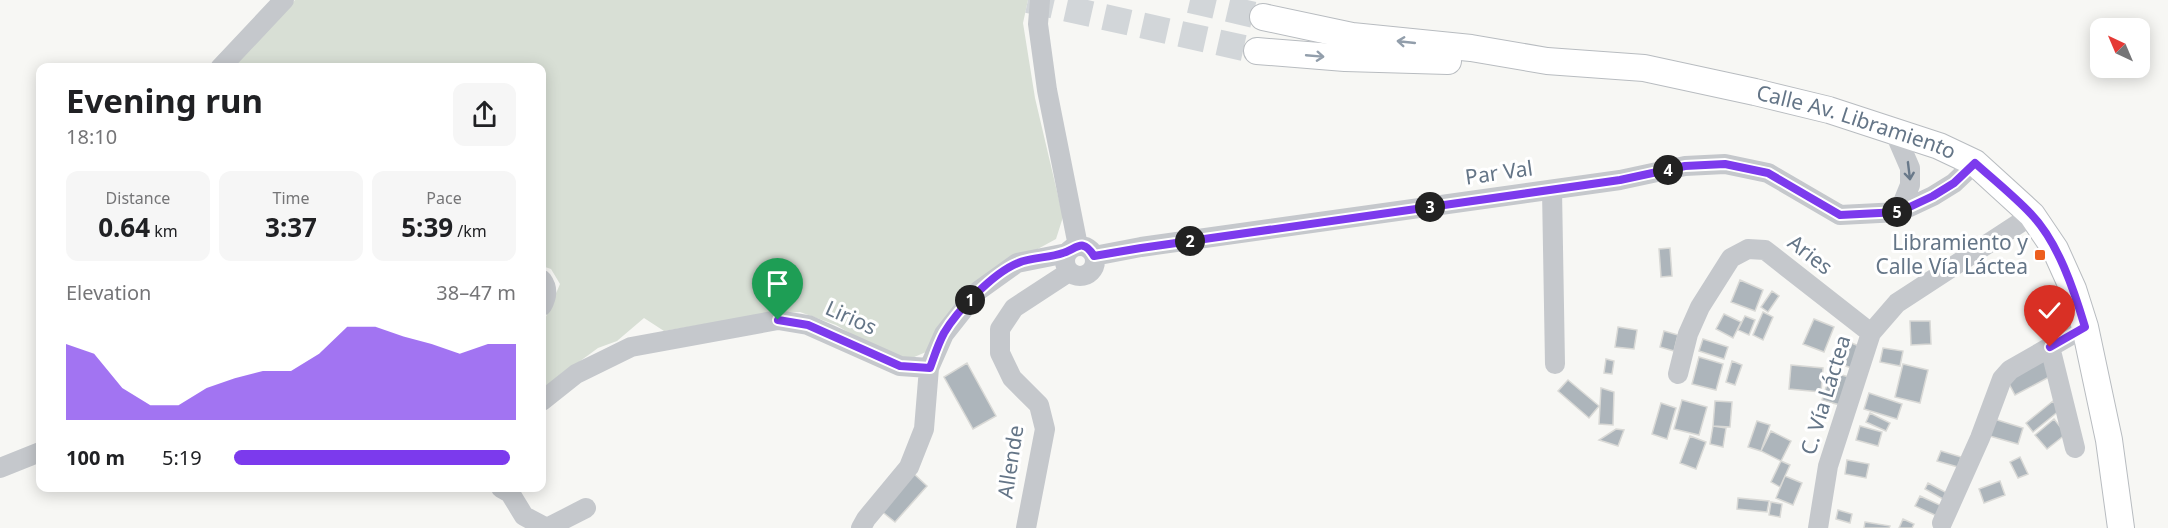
<!DOCTYPE html>
<html lang="en">
<head>
<meta charset="utf-8">
<style>
	:root { --surface:#fff; --page:#f6f6f6; --text:#202124; --muted:#757577; --accent:#7c3aed }
	body { margin:0; font-family:"Noto Sans",sans-serif; background:var(--page); color:var(--text); height:100vh; display:flex; flex-direction:column; font-size:22px; white-space:nowrap }
	* { box-sizing:border-box; margin:0 }
	p { font-size:20px; color:var(--muted) }
	.icon { flex:none; width:33px; height:33px; fill:none; stroke:currentColor; stroke-width:2; stroke-linecap:round; stroke-linejoin:round }
	.map { position:relative; flex:1; overflow:hidden }
	.panel { position:absolute; left:36px; top:63px; width:510px; height:429px; display:flex; flex-direction:column; background:var(--surface); border-radius:12px; box-shadow:0 3px 15px #0003 }
	.panel>* { flex:none }
	.needle { width:39px; rotate:316deg }
	.tools { position:absolute; left:2090px; top:18px; display:grid; gap:12px }
	.tools a { display:grid; place-items:center; width:60px; height:60px; border-radius:12px; background:var(--surface); box-shadow:0 3px 15px #0003; font-size:30px }
	.pin { position:absolute; display:grid; place-items:center; width:51px; height:51px; color:#fff; margin:-62px -26px; border-radius:50% 50% 50% 0; rotate:-45deg; box-shadow:0 0 6px #0007 }
	.pin .icon { rotate:45deg }
	.km { position:absolute; width:30px; height:30px; margin:-15px; border-radius:50%; background:#222; color:#fff; font-size:16px; line-height:30px; text-align:center }
	.round { display:grid; place-items:center; flex:none; width:63px; height:63px; border-radius:12px; background:var(--page) }
	.head { display:flex; align-items:center; justify-content:space-between; height:102px; padding:0 30px }
	h1 { font-size:33px; font-weight:700; line-height:45px }
	.stats { display:grid; grid-template-columns:repeat(3,1fr); gap:9px; height:102px; padding:6px 30px }
	.stats div { display:grid; align-content:center; border-radius:12px; background:var(--page); text-align:center }
	.stats b { font-size:26px; font-weight:700 }
	.stats small { font-size:16px; font-weight:400 }
	.stats p { font-size:16px }
	.chart { height:168px; padding:12px 30px }
	.chart p { display:flex; justify-content:space-between }
	.chart svg { width:100%; height:108px; margin-top:6px; fill:var(--accent); opacity:.7 }
	ul { padding:0 30px; list-style:none; font-size:20px }
	li { display:grid; grid-template-columns:96px 72px 1fr; align-items:center; height:45px }
	li i { height:15px; border-radius:8px; background:var(--accent) }
	.map>svg:first-child { display:block }
</style>
</head>
<body>
<div class="map">
<svg width="2168" height="528" viewBox="0 0 2168 528">
	<rect width="100%" height="100%" fill="#f7f7f4"/>
	<path fill="#d8dfd5" d="M 295,0 L 1028,0 L 1023,23 L 1035,98 L 1063,217 L 1056,239 L 992,274 L 926,352 L 905,361 L 877,349 L 836,325 L 800,312 L 759,315 L 664,331 L 644,318 L 617,341 L 598,348 L 542,389 L 542,326 L 560,284 L 551,269 L 542,266 L 542,68 L 229,68 Z"/>
	<path fill="#adb5bb" stroke="#d9d9d6" stroke-width="1.5" d="M 1670,248 L 1672,276 L 1661,277 L 1659,249 Z
		M 1740,280 L 1763,290 L 1755,311 L 1731,302 Z
		M 1772,291 L 1779,296 L 1768,312 L 1761,307 Z
		M 1763,312 L 1773,317 L 1763,340 L 1753,335 Z
		M 1724,314 L 1741,322 L 1733,338 L 1716,329 Z
		M 1745,316 L 1755,320 L 1749,335 L 1738,330 Z
		M 1814,319 L 1834,327 L 1824,352 L 1803,344 Z
		M 1910,321 L 1930,321 L 1931,344 L 1911,345 Z
		M 1618,327 L 1637,330 L 1634,349 L 1615,347 Z
		M 1664,331 L 1678,335 L 1674,351 L 1660,347 Z
		M 1703,339 L 1728,347 L 1724,359 L 1699,351 Z
		M 1841,339 L 1859,346 L 1851,368 L 1833,361 Z
		M 1883,348 L 1903,351 L 1900,366 L 1880,362 Z
		M 1699,357 L 1723,364 L 1716,390 L 1692,384 Z
		M 1606,359 L 1614,361 L 1612,374 L 1604,373 Z
		M 2045,360 L 2053,375 L 2015,395 L 2007,380 Z
		M 1732,361 L 1742,365 L 1735,385 L 1726,382 Z
		M 967,363 L 996,416 L 973,429 L 944,377 Z
		M 1903,364 L 1928,370 L 1920,403 L 1895,397 Z
		M 1791,365 L 1823,368 L 1821,392 L 1789,389 Z
		M 1831,372 L 1849,377 L 1840,405 L 1822,400 Z
		M 1568,380 L 1599,406 L 1589,418 L 1558,391 Z
		M 1601,388 L 1614,392 L 1613,425 L 1599,424 Z
		M 1869,393 L 1902,404 L 1897,419 L 1864,409 Z
		M 1682,400 L 1707,407 L 1699,435 L 1674,429 Z
		M 1715,401 L 1732,402 L 1730,427 L 1713,426 Z
		M 2053,401 L 2060,410 L 2033,432 L 2026,423 Z
		M 1661,403 L 1676,408 L 1667,439 L 1652,434 Z
		M 1870,413 L 1890,423 L 1886,431 L 1866,422 Z
		M 1991,418 L 2023,428 L 2018,444 L 1986,435 Z
		M 2054,419 L 2066,434 L 2047,449 L 2035,435 Z
		M 1757,421 L 1770,425 L 1761,451 L 1748,447 Z
		M 1713,426 L 1726,428 L 1723,447 L 1710,444 Z
		M 1860,426 L 1882,432 L 1878,446 L 1856,440 Z
		M 1616,429 L 1624,430 L 1618,446 L 1599,440 Z
		M 1771,431 L 1791,441 L 1781,461 L 1761,451 Z
		M 1690,436 L 1706,442 L 1696,469 L 1680,463 Z
		M 1941,451 L 1961,457 L 1958,467 L 1937,461 Z
		M 2020,457 L 2028,474 L 2018,478 L 2010,462 Z
		M 1847,460 L 1869,464 L 1866,478 L 1845,474 Z
		M 1781,461 L 1790,465 L 1780,487 L 1771,482 Z
		M 913,473 L 927,486 L 895,522 L 880,510 Z
		M 1785,476 L 1802,483 L 1793,505 L 1776,498 Z
		M 2000,481 L 2005,495 L 1984,503 L 1979,489 Z
		M 1928,483 L 1947,493 L 1943,499 L 1925,489 Z
		M 1920,496 L 1942,506 L 1937,516 L 1915,506 Z
		M 1738,498 L 1769,501 L 1767,512 L 1737,509 Z
		M 1771,502 L 1782,504 L 1780,517 L 1769,515 Z
		M 1838,510 L 1852,514 L 1850,523 L 1836,519 Z
		M 1903,519 L 1914,524 L 1912,528 L 1899,528 Z
		M 1865,522 L 1890,526 L 1889,528 L 1864,528 Z"/>
	<g fill="none" stroke-linecap="round" stroke-linejoin="round">
		<path stroke="#d2d6d9" stroke-width="26" stroke-dasharray="26 13" stroke-linecap="butt" d="M 1028,0 L 1257,51
			M 1190,0 L 1263,17"/>
		<g stroke="#b8bcc0" stroke-width="28">
			<g id="major">
				<path id="s1" d="M 1263,17 L 1352,36 L 1471,48 L 1547,61 L 1644,68 L 1755,92 L 1829,110 L 1939,146 L 1975,163 L 2032,215 L 2055,249 L 2073,289 L 2085,327 L 2109,440 L 2121,528"/>
				<path d="M 1257,51 L 1345,58 L 1448,61"/>
			</g>
		</g>
		<path stroke="#c5c8cc" stroke-width="20" d="M 1040,0 L 1038,24 L 1047,90 L 1078,246
			M 220,68 L 284,0
			M 1894,131 L 1910,168 L 1910,185 L 1899,212
			M 1552,190 L 1555,364
			M1065 261a15 15 0 1 1 30 0a15 15 0 1 1-30 0Z
			M 1094,256 L 1141,247 L 1620,180 L 1685,166 L 1725,164 L 1768,173 L 1840,215 L 1899,212 L 1933,196 L 1954,183 L 1975,163
			M 542,280 C 548,288 547,297 542,306
			M 2050,347 L 2075,448
			M 1678,374 L 1688,334 L 1700,307 L 1731,258 L 1748,249 L 1765,250 L 1871,333
			M 542,401 L 576,374 L 631,347 L 778,320 L 808,325 L 900,366 L 929,368 L 944,334 L 978,291 L 1017,263 L 1067,253
			M 0,468 L 40,452
			M 501,488 L 510,493 L 524,516 L 547,528 L 586,508
			M 1942,523 L 1980,438 L 2002,379 L 2010,370 L 2085,327
			M 861,528 L 866,519 L 909,467 L 924,429 L 929,368
			M 1026,528 L 1045,429 L 1039,405 L 1012,378 L 1000,353 L 1000,329 L 1014,308 L 1069,272
			M 1818,528 L 1828,466 L 1871,333 L 1897,303 L 2032,215"/>
		<use href="#major" stroke="#fff" stroke-width="26"/>
	</g>
	<defs><path id="oneway-shaft" d="M-6 0H5M1.5-3L5.5 0L1.5 3" fill="none" stroke-width="1.6" stroke-linecap="round" stroke-linejoin="round" transform="scale(1.5)"/></defs>
	<g stroke="#929eab">
		<use href="#oneway-shaft" transform="translate(1406 42) rotate(-174)"/>
		<use href="#oneway-shaft" transform="translate(1315 56) rotate(5)"/>
	</g>
	<use stroke="#69798a" href="#oneway-shaft" transform="translate(1909 171) rotate(83)"/>
	<g fill="none" stroke-linecap="round" stroke-linejoin="round">
		<g stroke="#fff" stroke-width="12">
			<path id="route" d="M 778,320 L 808,325 L 900,366 L 930,368 C 934,357 938,344 944,333 C 957,311 993,273 1018,263 C 1032,257 1049,258 1063,253 C 1077,249 1082,237 1094,256 L 1141,248 L 1620,180 L 1685,166 L 1725,164 L 1768,173 L 1840,215 L 1899,212 L 1933,196 L 1954,183 L 1975,163 C 1994,180 2014,196 2031,214 C 2058,242 2074,290 2085,327 L 2050,347"/>
		</g>
		<use href="#route" stroke="#7c3aed" stroke-width="8"/>
	</g>
	<rect fill="#ed5e1e" stroke="#fff" stroke-width="2" x="2034" y="249" width="12" height="12" rx="3"/>
	<g text-anchor="middle" stroke-width="6" stroke-linejoin="round" paint-order="stroke">
		<g font-size="21" fill="#647587" stroke="#fff">
			<text dy="7" stroke="none"><textPath href="#s1" startOffset="604">Calle Av. Libramiento</textPath></text>
			<text transform="translate(1499 173) rotate(-8)" y="7">Par Val</text>
			<text transform="translate(1810 255) rotate(38)" y="7">Aries</text>
			<text transform="translate(851 318) rotate(24)" y="7">Lirios</text>
			<text transform="translate(1826 395) rotate(-73)" y="7">C. Vía Láctea</text>
			<text transform="translate(1011 462) rotate(-81)" y="7">Allende</text>
		</g>
		<g font-size="21" fill="#647587" stroke="#fff" text-anchor="end">
			<text x="2028" y="250">Libramiento y<tspan x="2028" dy="24">Calle Vía Láctea</tspan></text>
		</g>
	</g>
</svg>
<div class="tools">
<a><svg class="needle" viewBox="-14 -14 28 28"><path d="M0-13l5 13h-10z" fill="#e53935"/><path d="M0 13l5-13h-10z" fill="#757577"/></svg></a>
</div>
<div class="pin" style="left:778px;top:320px;background:#1e9e55"><svg class="icon" aria-label="arrive" viewBox="0 0 24 24"><path d="M6 21V4h12l-3 4 3 4H6"/></svg></div>
<div class="pin" style="left:2050px;top:347px;background:#d93025"><svg class="icon" aria-label="check" viewBox="0 0 24 24"><path d="M5 12l5 5 9-10"/></svg></div>
<b class="km" style="left:970px;top:300px">1</b>
<b class="km" style="left:1190px;top:241px">2</b>
<b class="km" style="left:1430px;top:207px">3</b>
<b class="km" style="left:1668px;top:170px">4</b>
<b class="km" style="left:1897px;top:212px">5</b>
<section class="panel">
<div class="head"><div><h1>Evening run</h1><p>18:10</p></div><a class="round"><svg class="icon" aria-label="share" viewBox="0 0 24 24"><path d="M12 15V3M7 8l5-5 5 5M5 13v7h14v-7"/></svg></a></div>
<div class="stats">
<div><p>Distance</p><b>0.64<small> km</small></b></div>
<div><p>Time</p><b>3:37</b></div>
<div><p>Pace</p><b>5:39<small> /km</small></b></div>
</div>
<div class="chart"><p><span>Elevation</span>38–47 m</p>
<svg viewBox="0 0 160 44" preserveAspectRatio="none"><path d="M0 44V13L10 17L20 31L30 38L40 38L50 31L60 27L70 24L80 24L90 17L100 6L110 6L120 10L130 13L140 17L150 13L160 13V44z"/></svg>
</div>
<ul>
<li><b>100 m</b>5:19<i style="width:98%"></i></li>
</ul>
</section>
</div>
</body>
</html>
